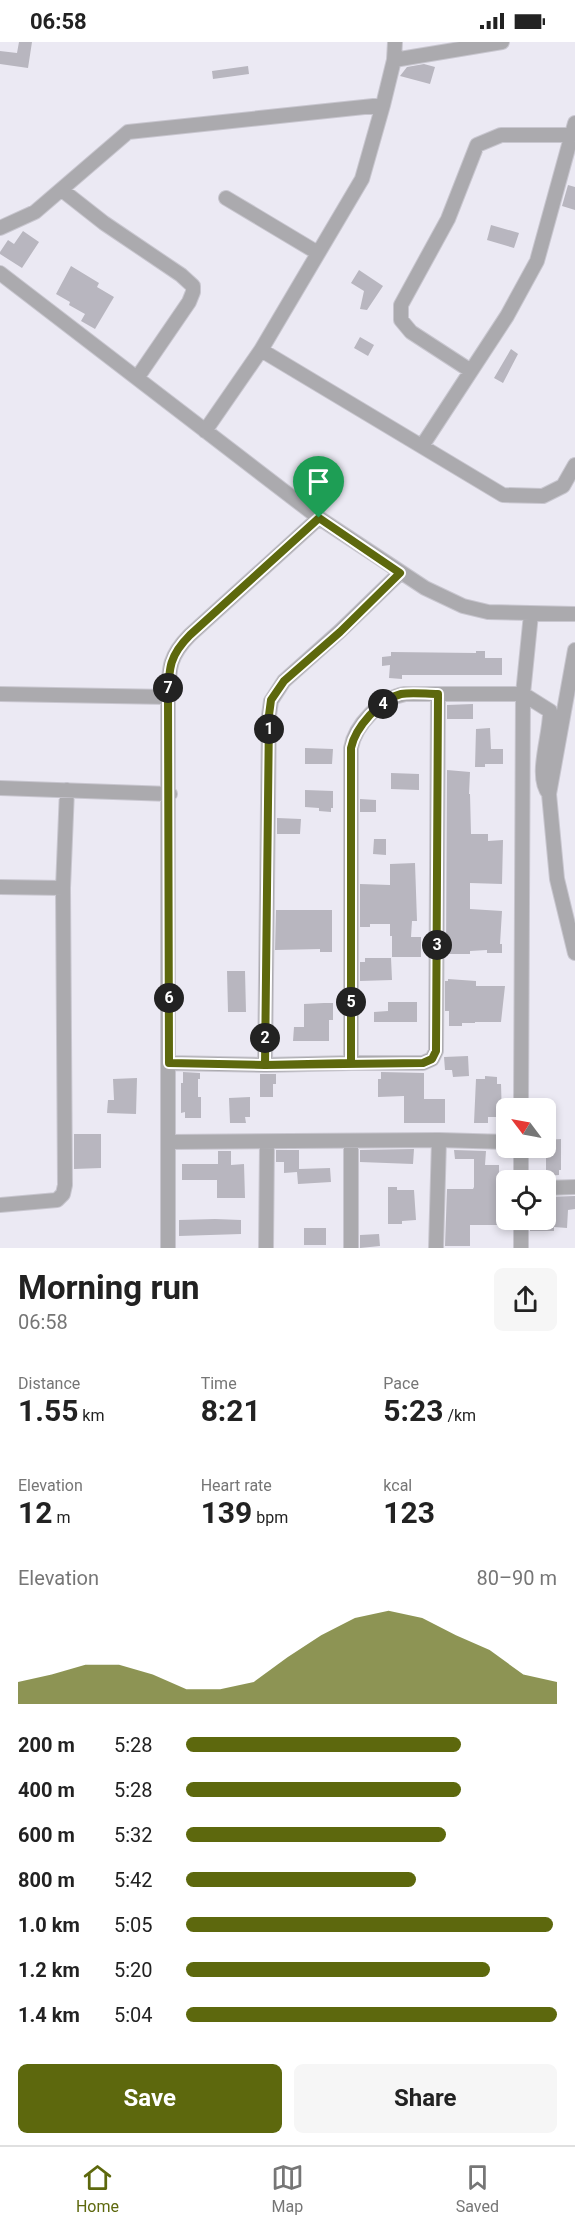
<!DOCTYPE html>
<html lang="en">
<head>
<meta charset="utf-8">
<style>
	:root { --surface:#fff; --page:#f6f6f6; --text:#222; --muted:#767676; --line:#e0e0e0; --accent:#5d680d }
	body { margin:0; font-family:Roboto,sans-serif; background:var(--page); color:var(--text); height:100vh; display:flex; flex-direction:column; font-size:22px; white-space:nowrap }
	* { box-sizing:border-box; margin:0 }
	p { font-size:20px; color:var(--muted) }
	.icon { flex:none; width:33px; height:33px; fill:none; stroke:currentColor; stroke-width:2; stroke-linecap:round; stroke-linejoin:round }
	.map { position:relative; height:1206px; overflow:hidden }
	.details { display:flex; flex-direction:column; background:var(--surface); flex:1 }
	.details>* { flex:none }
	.needle { width:39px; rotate:302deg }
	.fabs { position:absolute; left:496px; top:1056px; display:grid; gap:12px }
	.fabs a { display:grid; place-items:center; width:60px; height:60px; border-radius:9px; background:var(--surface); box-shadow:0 3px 9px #0003; font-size:30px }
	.pin { position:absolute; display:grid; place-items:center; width:51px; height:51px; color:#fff; margin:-62px -26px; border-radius:50% 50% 50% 0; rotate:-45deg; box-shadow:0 0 6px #0007 }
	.pin .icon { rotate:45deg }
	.km { position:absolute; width:30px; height:30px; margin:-15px; border-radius:50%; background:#222; color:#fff; font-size:16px; line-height:30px; text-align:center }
	.round { display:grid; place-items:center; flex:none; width:63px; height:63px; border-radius:9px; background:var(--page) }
	.summary { display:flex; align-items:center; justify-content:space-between; height:102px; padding:0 18px }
	h1 { font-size:33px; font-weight:700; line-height:45px }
	.figures { display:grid; grid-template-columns:repeat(3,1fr); gap:9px; height:102px; padding:6px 18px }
	.figures div { display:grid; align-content:center }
	.figures b { font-size:30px; font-weight:700 }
	.figures small { font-size:16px; font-weight:400 }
	.figures p { font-size:16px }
	.chart { height:168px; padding:12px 18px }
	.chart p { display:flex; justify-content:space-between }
	.chart svg { width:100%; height:108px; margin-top:6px; fill:var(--accent); opacity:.7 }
	.button { display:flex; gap:12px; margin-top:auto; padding:12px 18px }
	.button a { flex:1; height:69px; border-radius:9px; background:var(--accent); color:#fff; font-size:24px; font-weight:700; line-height:69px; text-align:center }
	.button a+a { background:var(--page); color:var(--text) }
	ul { padding:0 18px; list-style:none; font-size:20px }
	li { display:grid; grid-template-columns:96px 72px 1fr; align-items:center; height:45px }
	li i { height:15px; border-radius:8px; background:var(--accent) }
	.status { display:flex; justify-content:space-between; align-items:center; height:42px; padding:0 30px; background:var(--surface); direction:ltr }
	.status svg { height:16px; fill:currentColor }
	.tab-bar { display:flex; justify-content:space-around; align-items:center; height:84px; border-top:2px solid var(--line); background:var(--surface); font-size:16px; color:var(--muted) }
	.tab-bar a { display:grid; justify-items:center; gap:3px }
	.tab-bar .active { color:var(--accent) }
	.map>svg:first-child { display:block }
</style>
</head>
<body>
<div class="status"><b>06:58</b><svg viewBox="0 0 49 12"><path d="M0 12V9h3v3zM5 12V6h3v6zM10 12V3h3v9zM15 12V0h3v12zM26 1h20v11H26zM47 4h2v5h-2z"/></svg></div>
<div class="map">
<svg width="575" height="1206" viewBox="0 0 575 1206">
	<rect width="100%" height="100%" fill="#ebe9f3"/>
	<path fill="#b8b6bf" d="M 19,0 L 32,0 L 28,26 L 0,22 L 0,9 L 17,11 Z
		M 424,22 L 435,25 L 430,42 L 400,34 L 407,25 Z
		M 248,24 L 249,32 L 213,37 L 212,29 Z
		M 568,143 L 575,145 L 575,168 L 562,164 Z
		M 491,183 L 519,191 L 514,206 L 487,198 Z
		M 23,189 L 39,200 L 22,226 L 0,212 L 0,210 L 8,198 L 14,202 Z
		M 71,224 L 99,241 L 97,245 L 114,255 L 95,287 L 81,279 L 85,272 L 69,263 L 70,260 L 56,252 Z
		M 359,228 L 383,244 L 367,268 L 360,267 L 364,249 L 351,241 Z
		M 360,295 L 374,303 L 368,314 L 354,306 Z
		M 511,307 L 518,312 L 503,341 L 494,336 Z
		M 476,609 L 485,609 L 485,616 L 502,616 L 502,633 L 402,633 L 402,637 L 389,636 L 390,623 L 382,624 L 382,615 L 391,614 L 391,610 L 476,611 Z
		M 473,662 L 473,677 L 447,677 L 447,663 Z
		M 490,686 L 491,707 L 503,707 L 503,722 L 485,722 L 485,725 L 475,725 L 476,687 Z
		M 305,706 L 333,707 L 332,722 L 305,722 Z
		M 447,728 L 470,730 L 469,752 L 470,752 L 471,792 L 488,792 L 488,799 L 503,798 L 502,842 L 470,841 L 470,867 L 502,869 L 500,902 L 502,902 L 502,911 L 487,911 L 487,908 L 470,909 L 470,912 L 446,912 Z
		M 391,731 L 419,732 L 419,748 L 391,747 Z
		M 305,748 L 333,749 L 333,766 L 331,766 L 331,770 L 319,769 L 319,766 L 305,765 Z
		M 360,757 L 376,758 L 376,770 L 360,770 Z
		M 277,776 L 301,777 L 300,792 L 277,792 Z
		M 374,797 L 386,797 L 386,813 L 373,812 Z
		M 415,821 L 417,879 L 412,879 L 411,895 L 421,895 L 421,915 L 392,915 L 392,894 L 390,894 L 390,882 L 370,882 L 370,885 L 360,885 L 360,842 L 390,843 L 390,822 Z
		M 276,868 L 332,868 L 332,910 L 320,910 L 320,907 L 275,908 Z
		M 365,916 L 391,916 L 392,938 L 360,939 L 360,920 L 365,920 Z
		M 227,929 L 245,929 L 246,970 L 228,970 Z
		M 448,937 L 476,939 L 476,944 L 505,944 L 501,980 L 475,980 L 475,981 L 462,981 L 462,984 L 449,984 L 449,969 L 445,969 L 445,939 L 448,939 Z
		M 388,960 L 417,960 L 417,980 L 374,980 L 374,970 L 388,969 Z
		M 324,961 L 333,961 L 333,978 L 329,978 L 329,999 L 293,999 L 294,985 L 304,985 L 304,962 Z
		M 468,1014 L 469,1034 L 453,1035 L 452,1028 L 445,1028 L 444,1015 Z
		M 183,1030 L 200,1031 L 200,1037 L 198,1037 L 198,1055 L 201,1055 L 201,1076 L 185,1076 L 185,1070 L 181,1071 L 181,1041 L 183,1041 Z
		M 381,1030 L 424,1031 L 424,1057 L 445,1057 L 445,1081 L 404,1081 L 404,1054 L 378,1055 L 378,1037 L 381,1037 Z
		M 260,1032 L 276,1032 L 276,1042 L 273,1042 L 273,1055 L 260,1055 Z
		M 485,1034 L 497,1035 L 497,1042 L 501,1042 L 502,1075 L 488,1075 L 488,1081 L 474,1081 L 476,1037 L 485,1037 Z
		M 137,1036 L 136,1072 L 107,1071 L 108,1058 L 114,1058 L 113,1037 Z
		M 250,1055 L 250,1075 L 245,1075 L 246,1081 L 230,1081 L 229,1056 Z
		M 74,1092 L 101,1092 L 101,1126 L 74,1127 Z
		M 561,1097 L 561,1128 L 559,1128 L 559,1133 L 546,1134 L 546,1098 Z
		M 414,1107 L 413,1122 L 360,1120 L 360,1108 Z
		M 276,1108 L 299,1108 L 299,1127 L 330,1126 L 331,1140 L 298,1142 L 297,1130 L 284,1131 L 284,1120 L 276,1120 Z
		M 454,1108 L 486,1109 L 485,1123 L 499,1123 L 499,1133 L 501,1133 L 501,1183 L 470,1183 L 470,1204 L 445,1204 L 447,1147 L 473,1147 L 474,1145 L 474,1117 L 455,1117 Z
		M 218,1109 L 231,1109 L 231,1123 L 244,1122 L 245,1156 L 217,1156 L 217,1138 L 182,1138 L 182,1122 L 218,1122 Z
		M 388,1145 L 397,1145 L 397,1148 L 414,1148 L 416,1178 L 402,1179 L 402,1182 L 388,1182 Z
		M 575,1154 L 575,1167 L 568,1168 L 567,1186 L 554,1185 L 554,1189 L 530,1189 L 530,1178 L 546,1178 L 546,1155 Z
		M 215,1177 L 241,1178 L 241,1192 L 179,1194 L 179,1178 Z
		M 304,1186 L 326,1186 L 326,1203 L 304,1203 Z
		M 379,1192 L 380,1204 L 360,1206 L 360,1193 Z"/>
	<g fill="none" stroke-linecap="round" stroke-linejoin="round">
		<g stroke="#c8c6cf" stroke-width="16">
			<path id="minor" d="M 394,18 L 395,0
				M 62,148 L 104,181 L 181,233 L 193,244 L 193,250 L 189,260 L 137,336
				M 226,156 L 318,211
				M 0,186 L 35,170 L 128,90 L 383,63
				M 0,231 L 319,476 L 425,546 L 463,564 L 488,570 L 575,572
				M 261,308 L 503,453 L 543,454 L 563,444 L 575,423
				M 471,329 L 411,290 L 401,278 L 401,263 L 448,177 L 477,103 L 501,93 L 572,93
				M 205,389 L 261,308 L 362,137 L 383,63 L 394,18 L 502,0
				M 422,404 L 507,274 L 537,219 L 575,81
				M 575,608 L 549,752 L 557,837 L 575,911
				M 0,652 L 168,655
				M 0,746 L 170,752
				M 0,845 L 63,846
				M 169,1021 L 265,1023 L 351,1021 L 351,706 C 355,683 381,656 405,652 L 523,652 L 550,669 C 551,692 534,734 549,752
				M 351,1021 L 423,1021 L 432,1017 L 436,1009 L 438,652
				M 265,1023 L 269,673 L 271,659 L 284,639 L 340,589 L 400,531
				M 521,1066 L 523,652 L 531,572
				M 169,1100 L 439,1098 L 507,1100
				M 351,1100 L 351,1206
				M 521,1106 L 521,1138
				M 546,1146 L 575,1145
				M 0,1163 L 57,1158 L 63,1152 L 65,1143 L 63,846 L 67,748
				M 168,1206 L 168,655 C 169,626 169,614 190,593 L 319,476
				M 266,1206 L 267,1101
				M 436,1206 L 439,1098
				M 521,1206 L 521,1178"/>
		</g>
		<use href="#minor" stroke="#abaaae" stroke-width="14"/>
	</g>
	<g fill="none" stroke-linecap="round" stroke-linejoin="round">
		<g stroke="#fff" stroke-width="12">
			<path id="route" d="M 319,476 L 400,531 L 340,590 L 284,639 L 271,658 L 269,673 L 265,1023 L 423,1021 L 432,1017 L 436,1009 L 438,652 C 426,652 412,650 401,652 C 380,657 355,686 351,706 L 351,1021 L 265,1023 L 169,1021 L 168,655 C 169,626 169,614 190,593 L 319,476"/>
		</g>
		<use href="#route" stroke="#5d680d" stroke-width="8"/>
	</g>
</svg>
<div class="fabs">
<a><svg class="needle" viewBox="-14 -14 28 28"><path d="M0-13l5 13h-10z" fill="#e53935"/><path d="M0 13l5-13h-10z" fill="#767676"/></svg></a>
<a><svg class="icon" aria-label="locate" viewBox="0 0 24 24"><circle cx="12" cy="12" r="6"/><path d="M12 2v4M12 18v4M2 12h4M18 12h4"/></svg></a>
</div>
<div class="pin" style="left:319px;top:476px;background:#1e9e55"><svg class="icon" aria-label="arrive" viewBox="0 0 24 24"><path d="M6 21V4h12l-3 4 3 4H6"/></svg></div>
<b class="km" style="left:269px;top:687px">1</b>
<b class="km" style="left:265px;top:996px">2</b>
<b class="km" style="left:437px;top:903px">3</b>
<b class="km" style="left:383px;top:662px">4</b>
<b class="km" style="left:351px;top:960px">5</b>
<b class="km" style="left:169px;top:956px">6</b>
<b class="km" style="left:168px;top:646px">7</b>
</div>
<section class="details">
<div class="summary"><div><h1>Morning run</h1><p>06:58</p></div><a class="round"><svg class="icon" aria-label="share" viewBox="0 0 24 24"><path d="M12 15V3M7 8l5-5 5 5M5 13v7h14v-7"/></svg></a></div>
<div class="figures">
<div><p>Distance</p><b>1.55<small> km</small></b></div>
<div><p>Time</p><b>8:21</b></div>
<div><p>Pace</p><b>5:23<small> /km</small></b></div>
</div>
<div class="figures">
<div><p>Elevation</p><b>12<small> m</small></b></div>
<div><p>Heart rate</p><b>139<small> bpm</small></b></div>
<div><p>kcal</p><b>123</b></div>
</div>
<div class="chart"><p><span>Elevation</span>80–90 m</p>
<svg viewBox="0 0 160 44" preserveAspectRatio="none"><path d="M0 44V35L10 32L20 28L30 28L40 32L50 38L60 38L70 35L80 25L90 16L100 9L110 6L120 9L130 16L140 22L150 32L160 35V44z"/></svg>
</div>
<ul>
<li><b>200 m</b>5:28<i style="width:74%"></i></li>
<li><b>400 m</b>5:28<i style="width:74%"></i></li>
<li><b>600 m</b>5:32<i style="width:70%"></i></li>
<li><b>800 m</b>5:42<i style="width:62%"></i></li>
<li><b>1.0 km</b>5:05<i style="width:99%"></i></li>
<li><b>1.2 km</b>5:20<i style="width:82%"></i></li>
<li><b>1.4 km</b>5:04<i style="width:100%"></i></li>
</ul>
<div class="button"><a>Save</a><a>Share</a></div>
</section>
<nav class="tab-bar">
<a class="active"><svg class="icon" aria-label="home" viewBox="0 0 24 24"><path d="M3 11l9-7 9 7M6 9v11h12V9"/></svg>Home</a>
<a><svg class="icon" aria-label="map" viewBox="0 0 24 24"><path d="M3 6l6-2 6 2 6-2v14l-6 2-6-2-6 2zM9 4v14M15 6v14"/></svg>Map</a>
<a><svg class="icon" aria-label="saved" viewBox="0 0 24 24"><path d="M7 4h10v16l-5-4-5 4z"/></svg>Saved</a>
</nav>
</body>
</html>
